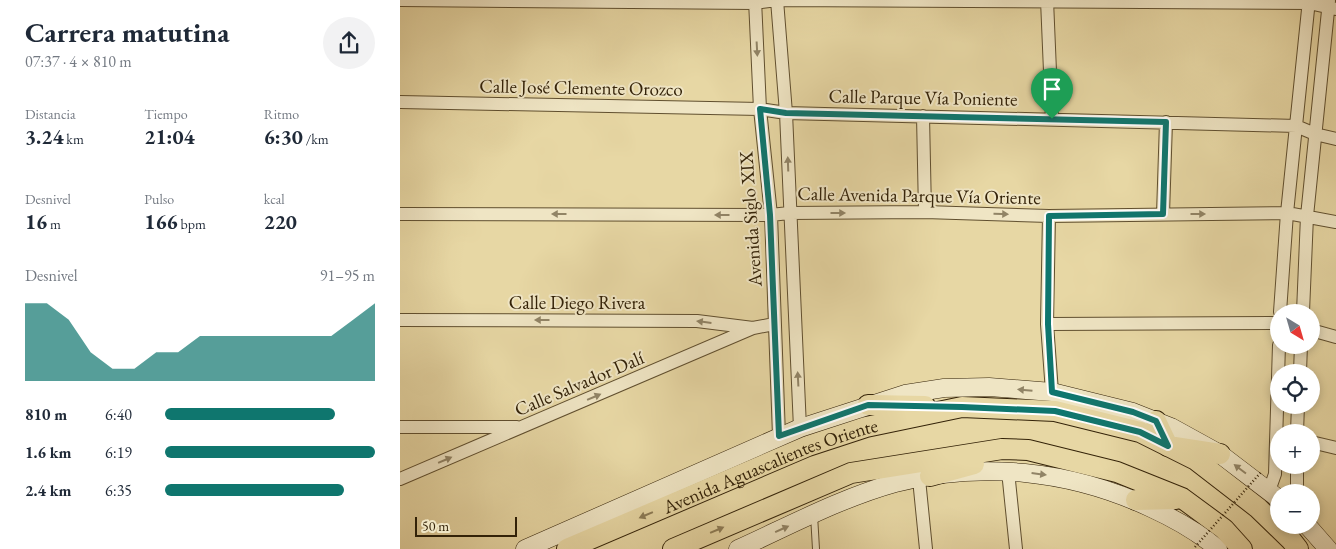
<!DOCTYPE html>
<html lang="es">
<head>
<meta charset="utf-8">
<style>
	:root { --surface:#fff; --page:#f2f2f3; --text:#1f2937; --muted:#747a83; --accent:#0f766e }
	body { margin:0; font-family:"EB Garamond",serif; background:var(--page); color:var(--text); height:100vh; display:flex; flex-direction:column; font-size:19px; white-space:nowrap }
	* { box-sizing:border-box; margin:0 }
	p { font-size:16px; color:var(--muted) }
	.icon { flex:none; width:28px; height:28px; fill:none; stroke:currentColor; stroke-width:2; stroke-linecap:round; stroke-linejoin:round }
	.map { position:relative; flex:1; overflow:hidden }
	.details { display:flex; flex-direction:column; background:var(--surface); width:400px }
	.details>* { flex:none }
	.needle { width:32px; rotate:143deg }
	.buttons { position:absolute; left:870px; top:304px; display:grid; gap:10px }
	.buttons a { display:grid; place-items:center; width:50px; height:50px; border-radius:50%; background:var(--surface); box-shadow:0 2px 8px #0003; font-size:25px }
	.scale { position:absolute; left:15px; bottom:12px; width:102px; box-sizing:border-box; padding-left:5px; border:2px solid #332208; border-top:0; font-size:14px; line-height:18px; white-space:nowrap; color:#332208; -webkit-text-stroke:4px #efe5c4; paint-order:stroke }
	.pin { position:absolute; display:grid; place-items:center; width:42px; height:42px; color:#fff; margin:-51px -21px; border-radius:50% 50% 50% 0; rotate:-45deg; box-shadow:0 0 5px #0007 }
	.pin .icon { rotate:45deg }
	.round { display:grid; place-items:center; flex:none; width:52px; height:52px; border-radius:26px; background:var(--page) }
	.headline { display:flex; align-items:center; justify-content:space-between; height:85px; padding:0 25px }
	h1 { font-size:28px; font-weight:700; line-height:38px }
	.metrics { display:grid; grid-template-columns:repeat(3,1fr); gap:8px; height:85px; padding:5px 25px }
	.metrics div { display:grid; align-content:center }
	.metrics b { font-size:21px; font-weight:700 }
	.metrics small { font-size:14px; font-weight:400 }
	.metrics p { font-size:14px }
	.chart { height:140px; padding:10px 25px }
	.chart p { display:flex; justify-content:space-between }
	.chart svg { width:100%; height:90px; margin-top:5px; fill:var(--accent); opacity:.7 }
	ul { padding:0 25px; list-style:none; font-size:16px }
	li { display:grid; grid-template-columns:80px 60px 1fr; align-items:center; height:38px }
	li i { height:12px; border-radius:6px; background:var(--accent) }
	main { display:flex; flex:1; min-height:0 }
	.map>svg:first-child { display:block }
</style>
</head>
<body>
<main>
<section class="details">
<div class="headline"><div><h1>Carrera matutina</h1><p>07:37 · 4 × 810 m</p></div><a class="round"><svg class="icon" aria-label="share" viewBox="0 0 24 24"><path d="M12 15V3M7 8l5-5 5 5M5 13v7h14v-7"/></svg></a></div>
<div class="metrics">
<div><p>Distancia</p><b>3.24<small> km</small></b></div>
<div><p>Tiempo</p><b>21:04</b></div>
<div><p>Ritmo</p><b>6:30<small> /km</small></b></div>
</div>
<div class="metrics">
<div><p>Desnivel</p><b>16<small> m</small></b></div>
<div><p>Pulso</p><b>166<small> bpm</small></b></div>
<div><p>kcal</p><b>220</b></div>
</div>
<div class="chart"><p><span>Desnivel</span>91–95 m</p>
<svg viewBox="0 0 160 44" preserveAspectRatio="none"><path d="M0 44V6L10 6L20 14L30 30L40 38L50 38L60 30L70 30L80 22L90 22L100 22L110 22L120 22L130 22L140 22L150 14L160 6V44z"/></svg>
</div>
<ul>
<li><b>810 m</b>6:40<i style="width:81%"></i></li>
<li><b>1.6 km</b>6:19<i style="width:100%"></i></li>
<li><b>2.4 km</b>6:35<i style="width:85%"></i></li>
</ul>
</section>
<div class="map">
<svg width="936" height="549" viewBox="0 0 936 549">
	<rect width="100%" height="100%" fill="#e7d7a4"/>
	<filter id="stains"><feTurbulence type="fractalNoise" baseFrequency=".004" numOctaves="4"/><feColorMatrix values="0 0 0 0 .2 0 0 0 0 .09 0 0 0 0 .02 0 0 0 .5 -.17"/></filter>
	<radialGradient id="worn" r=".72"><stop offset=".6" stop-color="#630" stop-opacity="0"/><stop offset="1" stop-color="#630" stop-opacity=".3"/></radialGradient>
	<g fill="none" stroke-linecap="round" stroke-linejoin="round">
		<g stroke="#604f2f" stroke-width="8">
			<path id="lane" d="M 414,515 L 416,549"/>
		</g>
		<g stroke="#604f2f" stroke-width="14">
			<path id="street" d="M 0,0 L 355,3 L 377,0 L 909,3 L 936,9
				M 355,0 L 360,109 L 371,215 L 379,436
				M 377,0 L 386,113 L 400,428
				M 647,0 L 652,119
				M 0,102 L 360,109 L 386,113 L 896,126 L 915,134 L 936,139
				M 523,116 L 525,212
				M 0,214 L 371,215 L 389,213 L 525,212 L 649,216 L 887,213 L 936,222
				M 763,214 L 766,122
				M 649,216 L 647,324 L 652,392
				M 880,312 L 887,213 L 909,0
				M 903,312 L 907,216 L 929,1
				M 0,320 L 297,321 L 353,328
				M 647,324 L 879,323
				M 911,330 L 936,337
				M 900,372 L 901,345
				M 0,427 L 117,427
				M 897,432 L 898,405
				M 911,442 L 936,448
				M 897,465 L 897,492
				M 608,471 L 616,549
				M 0,479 L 353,328 L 374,324
				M 519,479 L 526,549
				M 869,491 L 875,474 L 879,345"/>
		</g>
		<g stroke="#332208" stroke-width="19">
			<path id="secondary" d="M 907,525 L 928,549
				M 125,549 L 400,428 L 505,394 L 544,388 L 589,387 L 652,392 L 733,412 L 771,427 L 820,454 L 879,499
				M 338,549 C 389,526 441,498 495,483 C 581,461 670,470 751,508 C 775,519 797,531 818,549"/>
		</g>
		<g stroke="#332208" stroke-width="22">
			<g id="primary">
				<path d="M 468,405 L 525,406"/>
				<path d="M 756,421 L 768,446 L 820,454"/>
				<path d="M 530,476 L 574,464"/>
				<path d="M 736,500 L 776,499"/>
				<path id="s1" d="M 167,549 L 408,446 L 466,427 L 562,407 L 655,411 L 740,432 L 796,460 L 858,508 L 891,540 L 898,549"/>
				<path d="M 273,549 L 451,473 L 602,449 L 628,450 L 717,472 L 782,498 L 824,529 L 842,549"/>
			</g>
		</g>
		<use href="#lane" stroke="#efe5c4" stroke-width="6"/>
		<use href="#street" stroke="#efe5c4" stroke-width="12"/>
		<use href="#secondary" stroke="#efe5c4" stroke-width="18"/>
		<use href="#primary" stroke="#e7d7a4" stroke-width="20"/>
		<path stroke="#332208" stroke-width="2.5" stroke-dasharray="1 2.5" stroke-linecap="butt" d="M 795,547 L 862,471"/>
	</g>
	<defs><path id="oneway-solid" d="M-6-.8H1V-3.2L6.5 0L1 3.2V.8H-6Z" transform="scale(1.25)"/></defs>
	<g fill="#918466">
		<use href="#oneway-solid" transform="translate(357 49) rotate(87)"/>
		<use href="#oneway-solid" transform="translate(388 164) rotate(-92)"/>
		<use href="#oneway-solid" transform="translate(438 213)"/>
		<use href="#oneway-solid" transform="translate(159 214) rotate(-180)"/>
		<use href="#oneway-solid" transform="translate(601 214) rotate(1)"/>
		<use href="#oneway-solid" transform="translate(798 214)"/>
		<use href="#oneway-solid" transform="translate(322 215) rotate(-180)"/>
		<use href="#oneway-solid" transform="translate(142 320) rotate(-180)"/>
		<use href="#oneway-solid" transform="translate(304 322) rotate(-173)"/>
		<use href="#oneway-solid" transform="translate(398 379) rotate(-93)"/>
		<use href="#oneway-solid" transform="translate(625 390) rotate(-175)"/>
		<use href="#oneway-solid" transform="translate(194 397) rotate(-23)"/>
		<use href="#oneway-solid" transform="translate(45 460) rotate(-23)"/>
		<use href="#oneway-solid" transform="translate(840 469) rotate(-143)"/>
		<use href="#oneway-solid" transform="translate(639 474) rotate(7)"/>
		<use href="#oneway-solid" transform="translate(382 529) rotate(-24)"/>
	</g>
	<g fill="#8d7c56">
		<use href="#oneway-solid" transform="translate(246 515) rotate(157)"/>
		<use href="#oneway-solid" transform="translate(317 530) rotate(-23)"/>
	</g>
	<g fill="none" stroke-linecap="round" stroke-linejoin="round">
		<g stroke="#fff" stroke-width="10">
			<path id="route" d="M 360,109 L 386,113 L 766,122 L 763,214 L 649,216 L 648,324 L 652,392 L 733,412 L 756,421 L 768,446 L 740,432 L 655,411 L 562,407 L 468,405 L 379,436 L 370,215 Z"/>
		</g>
		<use href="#route" stroke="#0f766e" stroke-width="6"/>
	</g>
	<g text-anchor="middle" stroke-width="4" stroke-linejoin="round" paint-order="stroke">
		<g font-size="19" fill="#332208" stroke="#efe5c4">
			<text transform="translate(181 87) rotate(1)" y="7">Calle José Clemente Orozco</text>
			<text transform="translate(523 97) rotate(1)" y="7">Calle Parque Vía Poniente</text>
			<text transform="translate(519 195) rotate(1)" y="7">Calle Avenida Parque Vía Oriente</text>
			<text transform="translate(350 219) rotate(-94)" y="7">Avenida Siglo XIX</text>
			<text x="177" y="309">Calle Diego Rivera</text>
			<text transform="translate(179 383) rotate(-23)" y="7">Calle Salvador Dalí</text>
			<text dy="7" stroke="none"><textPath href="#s1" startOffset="220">Avenida Aguascalientes Oriente</textPath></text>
		</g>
	</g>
	<rect width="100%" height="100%" filter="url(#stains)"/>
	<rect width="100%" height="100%" fill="url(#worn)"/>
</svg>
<div class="buttons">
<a><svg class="needle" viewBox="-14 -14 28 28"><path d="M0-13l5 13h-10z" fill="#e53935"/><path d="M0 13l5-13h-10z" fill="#747a83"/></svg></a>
<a><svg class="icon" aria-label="locate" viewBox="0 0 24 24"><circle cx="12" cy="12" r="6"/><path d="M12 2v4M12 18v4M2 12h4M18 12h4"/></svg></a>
<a>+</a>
<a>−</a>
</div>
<div class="scale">50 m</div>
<div class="pin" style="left:652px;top:119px;background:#1e9e55"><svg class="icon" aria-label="arrive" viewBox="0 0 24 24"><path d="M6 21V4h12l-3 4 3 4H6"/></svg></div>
</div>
</main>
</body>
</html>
